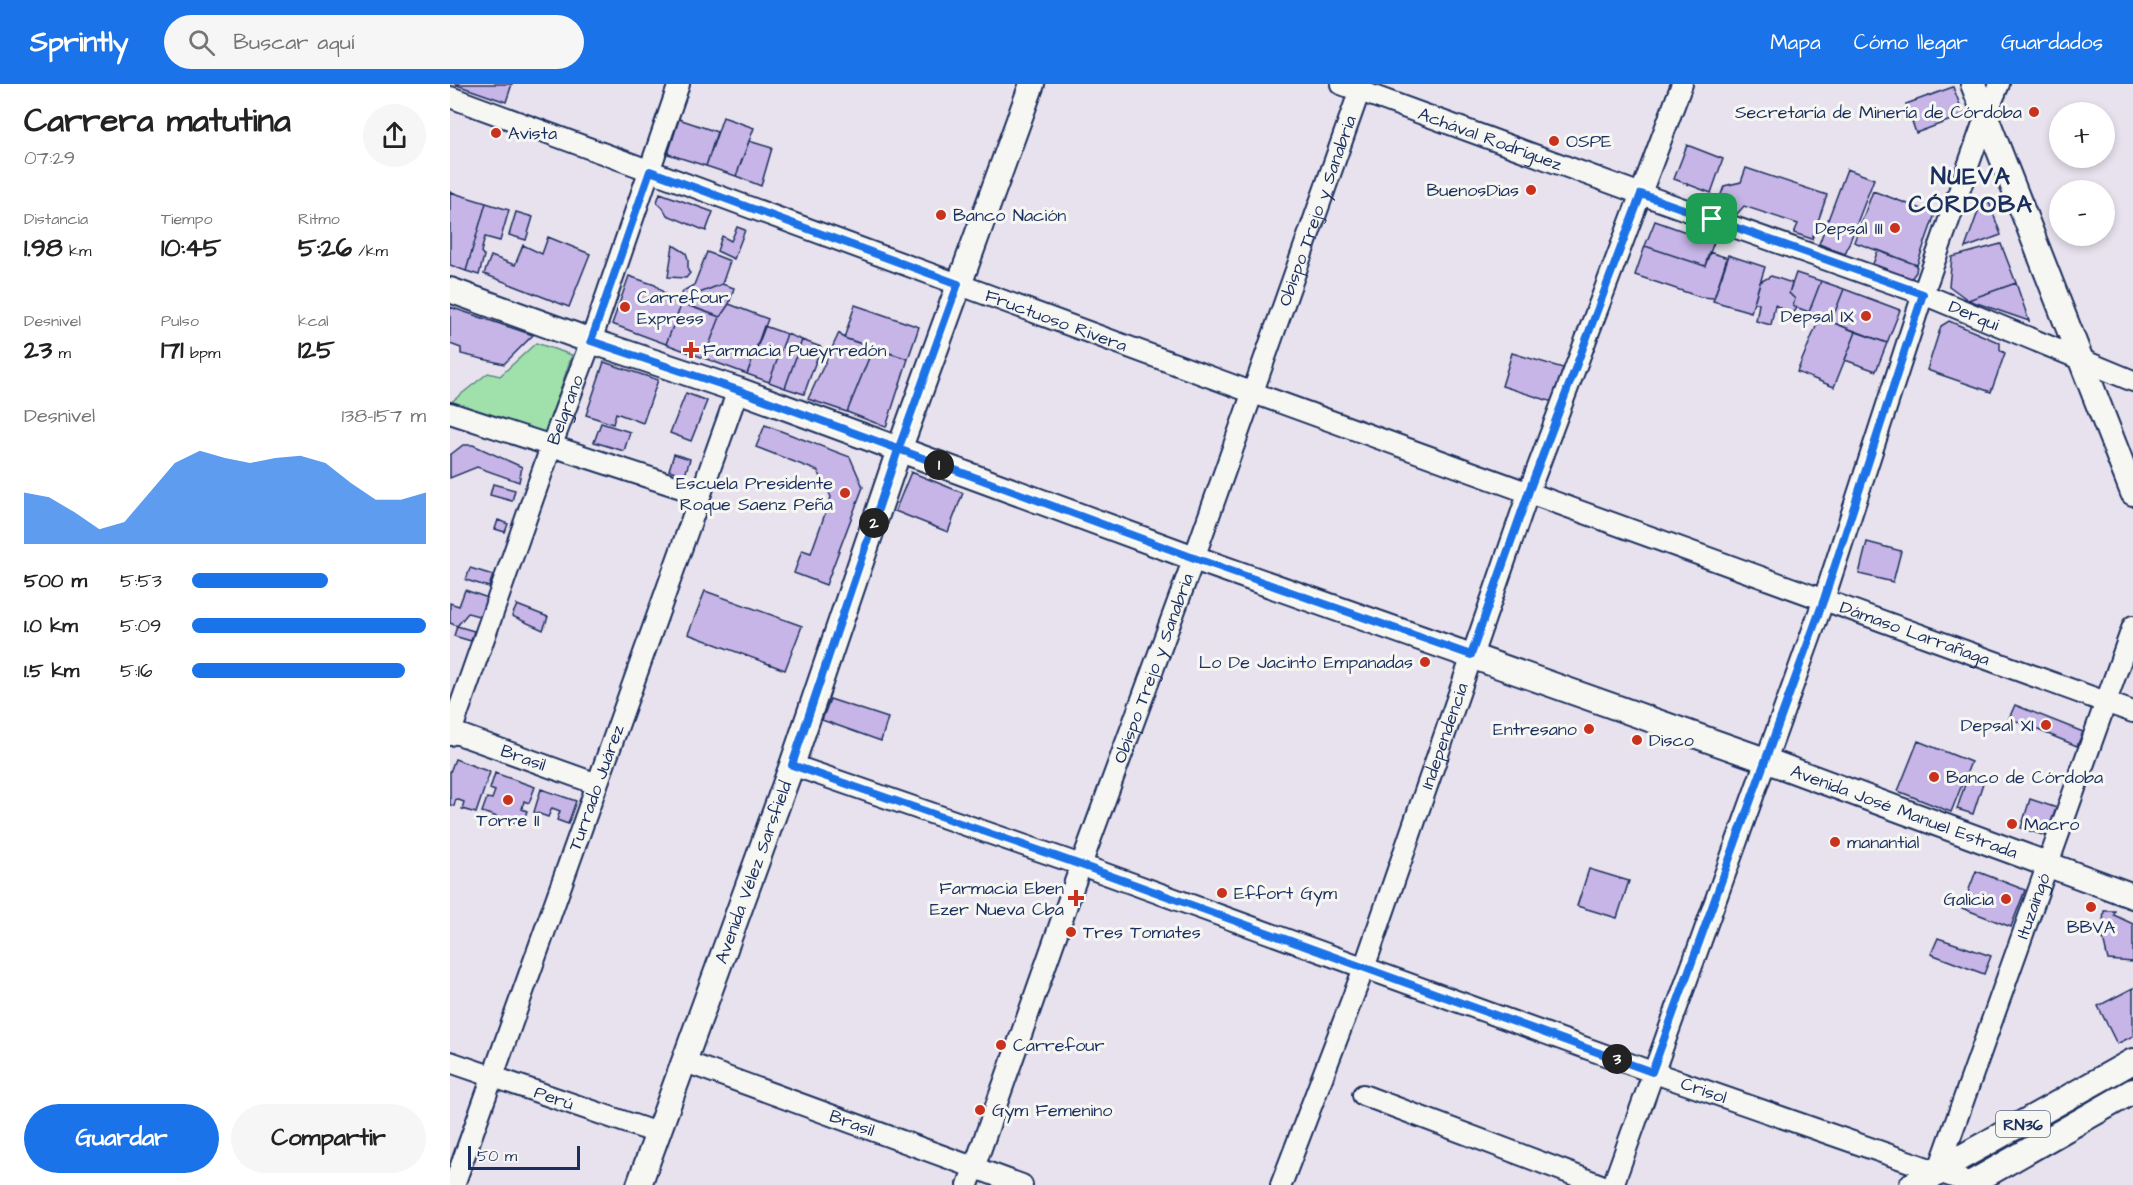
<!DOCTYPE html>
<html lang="es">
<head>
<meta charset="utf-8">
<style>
	:root { --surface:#fff; --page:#f6f6f6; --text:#222; --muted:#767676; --accent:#1a73e8 }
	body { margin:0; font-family:"Architects Daughter",sans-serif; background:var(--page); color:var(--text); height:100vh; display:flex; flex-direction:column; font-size:22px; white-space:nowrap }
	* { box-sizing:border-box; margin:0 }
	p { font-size:20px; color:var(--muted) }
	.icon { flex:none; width:33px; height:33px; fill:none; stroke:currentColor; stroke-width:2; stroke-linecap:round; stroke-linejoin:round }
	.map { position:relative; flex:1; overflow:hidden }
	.drawer { display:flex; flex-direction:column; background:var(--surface); width:450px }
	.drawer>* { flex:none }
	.controls { position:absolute; left:1599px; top:18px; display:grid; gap:12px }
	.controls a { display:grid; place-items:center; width:66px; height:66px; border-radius:50%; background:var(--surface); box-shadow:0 3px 9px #0003; font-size:30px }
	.scale { position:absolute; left:18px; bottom:15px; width:112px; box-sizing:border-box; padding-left:6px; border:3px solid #1b2f5e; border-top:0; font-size:16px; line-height:21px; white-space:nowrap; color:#1b2f5e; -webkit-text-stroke:4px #f6f6f2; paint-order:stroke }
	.pin { position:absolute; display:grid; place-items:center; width:51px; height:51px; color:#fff; margin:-26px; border-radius:12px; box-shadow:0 3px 9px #0006 }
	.km { position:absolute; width:30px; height:30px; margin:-15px; border-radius:50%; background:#222; color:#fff; font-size:16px; line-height:30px; text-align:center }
	.round { display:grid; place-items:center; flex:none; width:63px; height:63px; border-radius:32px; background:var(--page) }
	.head { display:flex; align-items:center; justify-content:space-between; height:102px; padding:0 24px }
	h1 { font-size:33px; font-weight:700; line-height:45px }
	.metrics { display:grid; grid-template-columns:repeat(3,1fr); gap:9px; height:102px; padding:6px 24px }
	.metrics div { display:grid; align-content:center }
	.metrics b { font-size:26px; font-weight:700 }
	.metrics small { font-size:16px; font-weight:400 }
	.metrics p { font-size:16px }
	.chart { height:168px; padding:12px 24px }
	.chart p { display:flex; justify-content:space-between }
	.chart svg { width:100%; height:108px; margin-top:6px; fill:var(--accent); opacity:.7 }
	.cta { display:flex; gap:12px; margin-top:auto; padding:12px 24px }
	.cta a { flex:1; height:69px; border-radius:36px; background:var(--accent); color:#fff; font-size:24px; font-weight:700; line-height:69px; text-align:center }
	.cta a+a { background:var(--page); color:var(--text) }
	ul { padding:0 24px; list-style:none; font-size:20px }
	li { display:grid; grid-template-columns:96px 72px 1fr; align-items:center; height:45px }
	li i { height:15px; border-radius:8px; background:var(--accent) }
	header { display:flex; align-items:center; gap:36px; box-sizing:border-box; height:84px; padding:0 30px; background:var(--accent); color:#fff }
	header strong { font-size:28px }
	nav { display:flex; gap:33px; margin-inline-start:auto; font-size:21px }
	.search { width:420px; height:54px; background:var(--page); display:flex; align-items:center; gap:15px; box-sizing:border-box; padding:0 21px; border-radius:33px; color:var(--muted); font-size:22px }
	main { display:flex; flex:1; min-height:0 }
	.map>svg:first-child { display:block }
</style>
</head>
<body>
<header>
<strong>Sprintly</strong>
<div class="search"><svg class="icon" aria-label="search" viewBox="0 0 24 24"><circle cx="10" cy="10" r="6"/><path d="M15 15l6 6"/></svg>Buscar aquí</div>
<nav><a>Mapa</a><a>Cómo llegar</a><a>Guardados</a></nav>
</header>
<main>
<section class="drawer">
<div class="head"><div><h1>Carrera matutina</h1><p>07:29</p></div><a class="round"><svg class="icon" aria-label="share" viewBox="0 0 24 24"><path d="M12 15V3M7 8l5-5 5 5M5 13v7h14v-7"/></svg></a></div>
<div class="metrics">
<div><p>Distancia</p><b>1.98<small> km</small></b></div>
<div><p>Tiempo</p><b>10:45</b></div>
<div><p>Ritmo</p><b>5:26<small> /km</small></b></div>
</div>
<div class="metrics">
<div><p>Desnivel</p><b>23<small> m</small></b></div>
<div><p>Pulso</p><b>171<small> bpm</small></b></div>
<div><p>kcal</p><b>125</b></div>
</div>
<div class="chart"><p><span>Desnivel</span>138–157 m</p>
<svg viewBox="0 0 160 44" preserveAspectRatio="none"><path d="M0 44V23L10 25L20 31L30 38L40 35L50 23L60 11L70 6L80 9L90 11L100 9L110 8L120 11L130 19L140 26L150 26L160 23V44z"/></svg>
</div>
<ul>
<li><b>500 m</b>5:53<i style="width:58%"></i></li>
<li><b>1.0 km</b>5:09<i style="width:100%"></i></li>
<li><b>1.5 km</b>5:16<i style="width:91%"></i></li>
</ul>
<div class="cta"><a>Guardar</a><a>Compartir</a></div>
</section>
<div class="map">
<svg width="1683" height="1101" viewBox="0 0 1683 1101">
	<rect width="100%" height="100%" fill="#e8e2ee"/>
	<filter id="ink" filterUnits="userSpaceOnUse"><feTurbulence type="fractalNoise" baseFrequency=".0167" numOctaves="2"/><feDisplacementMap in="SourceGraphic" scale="12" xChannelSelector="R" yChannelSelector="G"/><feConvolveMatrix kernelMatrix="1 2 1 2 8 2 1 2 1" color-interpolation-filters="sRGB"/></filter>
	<g filter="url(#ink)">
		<path fill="#a0e1ab" stroke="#5e8884" stroke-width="1.5" d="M 86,259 L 122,271 L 94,353 L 0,322 L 0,319 L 38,289 L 50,292 Z
			M 1683,985 L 1683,1002 L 1530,1088 L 1522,1076 Z"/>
		<path fill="#c6b5e6" stroke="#1b2f5e" stroke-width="1.5" d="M 4,0 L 62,0 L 56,18 Z
			M 1503,3 L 1514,31 L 1466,49 L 1456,20 Z
			M 273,33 L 304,44 L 286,92 L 256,82 Z
			M 229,35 L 267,48 L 256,82 L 218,70 Z
			M 299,57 L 322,64 L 311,102 L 286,92 Z
			M 1237,61 L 1273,75 L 1261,109 L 1224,95 Z
			M 1296,84 L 1377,111 L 1362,155 L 1344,149 L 1348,140 L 1294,122 L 1285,132 L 1266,125 L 1274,102 L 1291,98 Z
			M 1397,85 L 1424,95 L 1395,170 L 1369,160 Z
			M 1423,107 L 1485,130 L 1467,181 L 1404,158 Z
			M 0,108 L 36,119 L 16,187 L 0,181 Z
			M 210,109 L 263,128 L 256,147 L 217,131 L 213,124 L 207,118 Z
			M 1539,118 L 1551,151 L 1515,164 L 1530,122 Z
			M 36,119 L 59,126 L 50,157 L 35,153 L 31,168 L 34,172 L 29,191 L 16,187 Z
			M 66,128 L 83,133 L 76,156 L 59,151 Z
			M 1205,137 L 1264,158 L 1255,182 L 1195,162 Z
			M 287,143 L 295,146 L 284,175 L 267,167 L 272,152 L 281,157 Z
			M 98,153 L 140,170 L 119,223 L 34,190 L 41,172 L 65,181 L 73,161 L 92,170 Z
			M 1551,160 L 1566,199 L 1518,216 L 1499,202 L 1502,173 Z
			M 223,161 L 236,169 L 238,175 L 238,187 L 240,189 L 236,194 L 218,193 Z
			M 1195,162 L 1255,182 L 1259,168 L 1278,174 L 1264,214 L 1250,213 L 1185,191 Z
			M 1428,166 L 1467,181 L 1466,188 L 1461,195 L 1423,180 Z
			M 257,168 L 280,177 L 272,200 L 242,212 L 239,222 L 229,218 L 233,207 L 244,201 Z
			M 1278,171 L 1315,183 L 1301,228 L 1263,217 Z
			M 1346,189 L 1371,197 L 1359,228 L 1343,222 L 1345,215 L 1339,209 Z
			M 179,192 L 205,201 L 221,215 L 232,219 L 216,260 L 162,240 Z
			M 1321,192 L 1342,199 L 1339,209 L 1345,215 L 1343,222 L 1347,224 L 1342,231 L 1330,228 L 1330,224 L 1325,221 L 1321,241 L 1306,237 L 1309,220 L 1304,218 L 1310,198 Z
			M 1371,197 L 1394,205 L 1381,238 L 1359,228 Z
			M 1566,199 L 1579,237 L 1518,216 Z
			M 272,200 L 284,204 L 279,220 L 270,233 L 239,222 L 242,212 Z
			M 1394,205 L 1450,226 L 1437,259 L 1381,238 Z
			M 232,219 L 270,233 L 254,274 L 216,260 Z
			M 279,220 L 318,235 L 297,290 L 254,274 L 270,233 Z
			M 405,221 L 469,243 L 458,275 L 394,254 Z
			M 0,223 L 83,251 L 54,280 L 11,270 L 11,264 L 0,260 Z
			M 1370,233 L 1406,248 L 1384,303 L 1347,288 Z
			M 1499,237 L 1550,259 L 1550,266 L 1555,269 L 1541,308 L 1477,286 L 1491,242 Z
			M 314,242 L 337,250 L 319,298 L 297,290 Z
			M 1406,248 L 1437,259 L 1426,287 L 1395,276 Z
			M 389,249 L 394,254 L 423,264 L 397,328 L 358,315 Z
			M 337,250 L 352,256 L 335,304 L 319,298 Z
			M 352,256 L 371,263 L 354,310 L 335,304 Z
			M 423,264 L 458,275 L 436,343 L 397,328 Z
			M 1062,269 L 1113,284 L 1103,318 L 1052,302 Z
			M 154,278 L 208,296 L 193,339 L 166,329 L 163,340 L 136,331 Z
			M 236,309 L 257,317 L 241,357 L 220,349 Z
			M 151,339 L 180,348 L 174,367 L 144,358 Z
			M 315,341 L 400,373 L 413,403 L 376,501 L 344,489 L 352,466 L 361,469 L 381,413 L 368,387 L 306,363 Z
			M 13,361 L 23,361 L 72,383 L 69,398 L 27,383 L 0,394 L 0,371 Z
			M 224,370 L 240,375 L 235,391 L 219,386 Z
			M 461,388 L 513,409 L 498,448 L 445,427 Z
			M 43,400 L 65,406 L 62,417 L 40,411 Z
			M 48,436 L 58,440 L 55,448 L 45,445 Z
			M 1417,458 L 1451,467 L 1443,498 L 1409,490 Z
			M 20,484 L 43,491 L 39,503 L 16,496 Z
			M 15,506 L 38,514 L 32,533 L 18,529 L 7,542 L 0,539 L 0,519 L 9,522 Z
			M 255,507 L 352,542 L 335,586 L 238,550 Z
			M 67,521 L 98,533 L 93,546 L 62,532 Z
			M 7,542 L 24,547 L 21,557 L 4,552 Z
			M 380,615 L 438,634 L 431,657 L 372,636 Z
			M 1565,621 L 1633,648 L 1627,662 L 1559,634 Z
			M 1468,657 L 1521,678 L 1501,728 L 1448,707 Z
			M 5,675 L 40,688 L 26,729 L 12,725 L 14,718 L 6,715 L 4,722 L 0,721 L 0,688 Z
			M 45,689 L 85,703 L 79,719 L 74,717 L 72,725 L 77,727 L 72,741 L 32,728 L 37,714 L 42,715 L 45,707 L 40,705 Z
			M 1517,694 L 1533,699 L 1523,730 L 1507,725 Z
			M 91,705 L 126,717 L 118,740 L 107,736 L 110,727 L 102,724 L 98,733 L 84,728 Z
			M 1580,715 L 1607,724 L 1599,753 L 1571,744 Z
			M 1139,785 L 1179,797 L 1167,834 L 1127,822 Z
			M 1526,787 L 1575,806 L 1561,843 L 1512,824 Z
			M 1654,827 L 1665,827 L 1664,831 L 1683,840 L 1683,878 L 1658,876 L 1652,850 Z
			M 1488,854 L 1541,872 L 1534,890 L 1481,870 Z
			M 1683,904 L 1683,952 L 1667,960 L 1648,922 Z"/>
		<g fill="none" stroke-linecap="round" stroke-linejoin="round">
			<g stroke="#1b2f5e" stroke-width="24">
				<g id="minor">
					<path id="s1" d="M 891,0 L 1191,110 L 1473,210 L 1683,297"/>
					<path id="s2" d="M 0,13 L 801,308 L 1683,628"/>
					<path d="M 0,329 L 250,410"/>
					<path id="s3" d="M 0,647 L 147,700"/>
					<path id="s4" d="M 0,651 L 101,363 L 141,257 L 229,0"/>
					<path id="s5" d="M 342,681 L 631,781 L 1202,988 L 1526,1101"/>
					<path id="s6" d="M 233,977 L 572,1101"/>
					<path id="s7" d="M 0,978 L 207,1049"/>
					<path d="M 913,1011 L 1151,1101"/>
					<path id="s8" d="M 1486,1093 L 1683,542"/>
					<path id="s9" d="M 4,1101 L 288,306"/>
					<path id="s10" d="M 518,1101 L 631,781 L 744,474 L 912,0"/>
					<path id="s11" d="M 831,1101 L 914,884 L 1079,407 L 1232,0"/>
					<path d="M 1163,1101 L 1374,515 L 1473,210 L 1536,31 L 1549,0"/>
				</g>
			</g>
			<g stroke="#1b2f5e" stroke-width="28">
				<g id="major">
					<path d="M 1523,0 L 1683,409"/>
					<path id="s12" d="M 0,206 L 141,257 L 288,306 L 744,474 L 1315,676 L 1683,812"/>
					<path id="s13" d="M 189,1101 L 342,681 L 449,366 L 582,0"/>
					<path d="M 1462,1101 L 1683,977"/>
					<path d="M 1518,1101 L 1683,1007"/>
				</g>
			</g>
			<use href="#minor" stroke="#f6f6f2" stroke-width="20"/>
			<use href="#major" stroke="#f6f6f2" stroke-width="24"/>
		</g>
	</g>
	<g fill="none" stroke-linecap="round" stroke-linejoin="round" filter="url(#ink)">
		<g stroke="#fff" stroke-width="12">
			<path id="route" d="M 1262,135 L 1191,110 L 1079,407 L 1021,571 L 744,474 L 288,306 L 141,257 L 200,87 L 508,200 L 448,366 L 342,681 L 631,781 L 1202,988 L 1374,515 L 1473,210 L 1262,135"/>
		</g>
		<use href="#route" stroke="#1a73e8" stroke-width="8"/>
	</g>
	<g fill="#c8321e" stroke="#f6f6f2" stroke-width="2">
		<circle cx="1584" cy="28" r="6"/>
		<circle cx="46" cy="49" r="6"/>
		<circle cx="1104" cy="57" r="6"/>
		<circle cx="1081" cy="106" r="6"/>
		<circle cx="491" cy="131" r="6"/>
		<circle cx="1445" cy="144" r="6"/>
		<circle cx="175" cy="223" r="6"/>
		<circle cx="1416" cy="232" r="6"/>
		<path d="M238 257h6v6h6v6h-6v6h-6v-6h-6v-6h6z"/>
		<circle cx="395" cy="409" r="6"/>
		<circle cx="975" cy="578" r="6"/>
		<circle cx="1596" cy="641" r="6"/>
		<circle cx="1139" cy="645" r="6"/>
		<circle cx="1187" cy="656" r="6"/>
		<circle cx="1484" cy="693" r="6"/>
		<circle cx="58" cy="716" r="6"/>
		<circle cx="1562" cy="740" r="6"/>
		<circle cx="1385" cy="758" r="6"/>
		<circle cx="772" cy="809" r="6"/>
		<path d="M623 805h6v6h6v6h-6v6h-6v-6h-6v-6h6z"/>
		<circle cx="1556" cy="815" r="6"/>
		<circle cx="1641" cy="823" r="6"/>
		<circle cx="621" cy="848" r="6"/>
		<circle cx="551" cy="961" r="6"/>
		<circle cx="530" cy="1026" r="6"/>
	</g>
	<g text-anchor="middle" stroke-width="6" stroke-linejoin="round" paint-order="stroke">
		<rect fill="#f6f6f2" stroke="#5d6b8a" stroke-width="1.5" x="1546" y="1027" width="54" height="26" rx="4.5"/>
		<g font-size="16" font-weight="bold" fill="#1b2f5e">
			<text x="1573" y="1046">RN36</text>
		</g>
		<g font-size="18" fill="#1b2f5e" stroke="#f6f6f2" text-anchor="start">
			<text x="1572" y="34" text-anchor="end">Secretaría de Minería de Córdoba</text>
			<text x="58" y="55">Avista</text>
			<text x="1116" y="63">OSPE</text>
			<text x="1069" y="112" text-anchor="end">BuenosDias</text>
			<text x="503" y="137">Banco Nación</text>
			<text x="1433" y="150" text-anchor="end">Depsal III</text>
			<text x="187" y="219">Carrefour<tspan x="187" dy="21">Express</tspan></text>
			<text x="1404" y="238" text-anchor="end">Depsal IX</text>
			<text x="253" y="272">Farmacia Pueyrredón</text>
			<text x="383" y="405" text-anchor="end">Escuela Presidente<tspan x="383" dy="21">Roque Saenz Peña</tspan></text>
			<text x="963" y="584" text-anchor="end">Lo De Jacinto Empanadas</text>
			<text x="1584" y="647" text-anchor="end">Depsal XI</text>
			<text x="1127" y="651" text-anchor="end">Entresano</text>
			<text x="1199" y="662">Disco</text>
			<text x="1496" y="699">Banco de Córdoba</text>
			<text x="58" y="742" text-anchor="middle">Torre II</text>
			<text x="1574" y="746">Macro</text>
			<text x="1397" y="764">manantial</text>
			<text x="614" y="810" text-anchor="end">Farmacia Eben<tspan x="614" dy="21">Ezer Nueva Cba</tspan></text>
			<text x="784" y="815">Effort Gym</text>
			<text x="1544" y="821" text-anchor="end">Galicia</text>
			<text x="1641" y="849" text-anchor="middle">BBVA</text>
			<text x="633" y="854">Tres Tomates</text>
			<text x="563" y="967">Carrefour</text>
			<text x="542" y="1032">Gym Femenino</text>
		</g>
		<g font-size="18" fill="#1b2f5e" stroke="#f6f6f2">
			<text dy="6" stroke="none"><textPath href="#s1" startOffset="159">Achával Rodríguez</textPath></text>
			<text dy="6" stroke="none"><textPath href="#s10" startOffset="1035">Obispo Trejo y Sanabria</textPath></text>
			<text dy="6" stroke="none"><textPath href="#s1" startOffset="674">Derqui</textPath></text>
			<text dy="6" stroke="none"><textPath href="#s2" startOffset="646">Fructuoso Rivera</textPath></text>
			<text dy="6" stroke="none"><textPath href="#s4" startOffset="345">Belgrano</textPath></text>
			<text dy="6" stroke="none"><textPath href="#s2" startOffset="1560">Dámaso Larrañaga</textPath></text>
			<text dy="6" stroke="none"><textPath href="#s10" startOffset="549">Obispo Trejo y Sanabria</textPath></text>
			<text dy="6" stroke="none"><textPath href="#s11" startOffset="478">Independencia</textPath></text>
			<text dy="6" stroke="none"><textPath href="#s3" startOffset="78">Brasil</textPath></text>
			<text dy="6" stroke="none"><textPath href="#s9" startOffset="422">Turrado Juárez</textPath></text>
			<text dy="6" stroke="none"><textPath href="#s12" startOffset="1545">Avenida José Manuel Estrada</textPath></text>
			<text dy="6" stroke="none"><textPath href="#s13" startOffset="333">Avenida Vélez Sarsfield</textPath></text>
			<text dy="6" stroke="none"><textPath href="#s8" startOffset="288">Ituzaingó</textPath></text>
			<text dy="6" stroke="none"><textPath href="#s5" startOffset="968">Crisol</textPath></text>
			<text dy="6" stroke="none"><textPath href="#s7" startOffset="110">Perú</textPath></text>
			<text dy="6" stroke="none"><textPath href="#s6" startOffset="180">Brasil</textPath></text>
		</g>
		<g font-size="24" font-weight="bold" letter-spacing="1.5" fill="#1b2f5e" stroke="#f6f6f2">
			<text x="1521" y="100">NUEVA<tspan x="1521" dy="28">CÓRDOBA</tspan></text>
		</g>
	</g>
</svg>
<div class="controls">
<a>+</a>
<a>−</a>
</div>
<div class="scale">50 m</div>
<div class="pin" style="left:1262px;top:135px;background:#1e9e55"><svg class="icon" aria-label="arrive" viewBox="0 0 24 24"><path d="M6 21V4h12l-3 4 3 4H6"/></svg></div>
<b class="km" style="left:489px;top:381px">1</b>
<b class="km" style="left:424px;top:439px">2</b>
<b class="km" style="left:1167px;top:975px">3</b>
</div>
</main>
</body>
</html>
